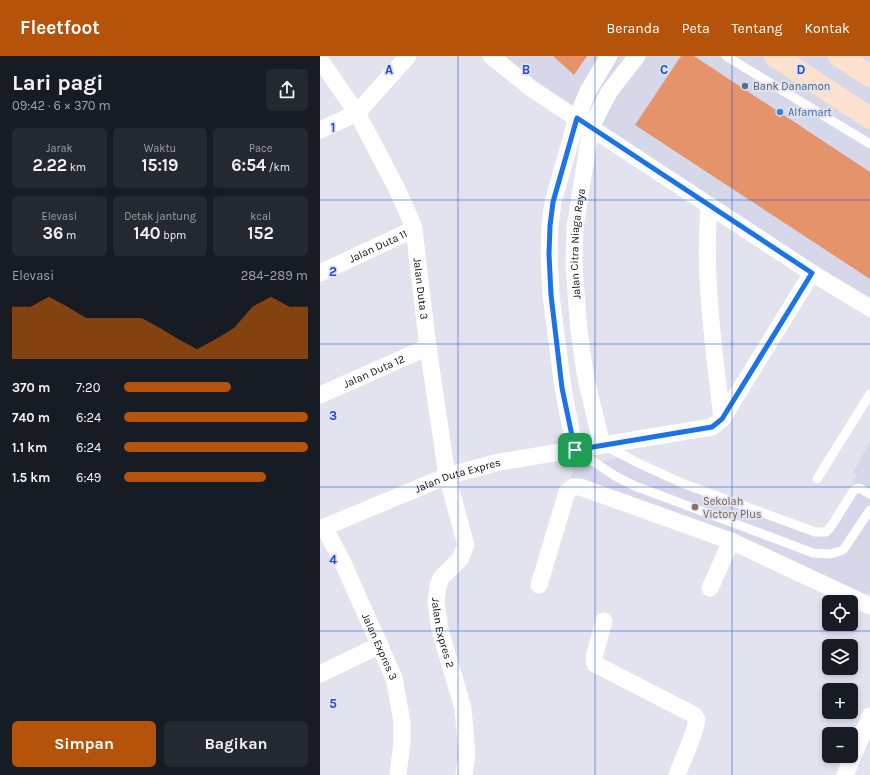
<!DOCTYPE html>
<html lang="id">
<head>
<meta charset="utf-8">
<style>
	:root { --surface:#171b24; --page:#242831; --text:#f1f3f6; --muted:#9ea1a6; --accent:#b45309 }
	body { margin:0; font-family:Karla,sans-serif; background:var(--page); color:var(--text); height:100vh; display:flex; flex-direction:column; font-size:15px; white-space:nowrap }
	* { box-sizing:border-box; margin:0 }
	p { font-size:13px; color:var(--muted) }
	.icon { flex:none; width:22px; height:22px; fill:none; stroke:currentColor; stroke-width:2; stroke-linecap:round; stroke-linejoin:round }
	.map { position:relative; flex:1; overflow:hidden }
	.panel { display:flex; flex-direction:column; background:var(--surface); width:320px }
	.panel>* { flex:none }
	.controls { position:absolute; left:502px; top:539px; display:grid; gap:8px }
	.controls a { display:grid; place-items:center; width:36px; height:36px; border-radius:6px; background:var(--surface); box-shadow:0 2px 6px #0003; font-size:20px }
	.pin { position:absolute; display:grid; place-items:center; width:34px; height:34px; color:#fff; margin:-17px; border-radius:8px; box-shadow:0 2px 6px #0006 }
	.round { display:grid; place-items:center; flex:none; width:42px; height:42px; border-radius:6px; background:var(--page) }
	.head { display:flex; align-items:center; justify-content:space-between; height:68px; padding:0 12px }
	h1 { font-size:22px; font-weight:700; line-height:30px }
	.figures { display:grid; grid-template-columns:repeat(3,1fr); gap:6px; height:68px; padding:4px 12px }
	.figures div { display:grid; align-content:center; border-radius:6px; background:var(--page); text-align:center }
	.figures b { font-size:17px; font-weight:700 }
	.figures small { font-size:11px; font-weight:400 }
	.figures p { font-size:11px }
	.chart { height:112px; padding:8px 12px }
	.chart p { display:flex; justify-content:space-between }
	.chart svg { width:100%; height:72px; margin-top:4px; fill:var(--accent); opacity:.7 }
	.action { display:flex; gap:8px; margin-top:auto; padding:8px 12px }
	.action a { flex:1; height:46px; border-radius:6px; background:var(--accent); color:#fff; font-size:16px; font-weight:700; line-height:46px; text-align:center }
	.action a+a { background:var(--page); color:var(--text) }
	ul { padding:0 12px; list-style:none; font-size:13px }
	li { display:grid; grid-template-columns:64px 48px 1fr; align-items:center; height:30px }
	li i { height:10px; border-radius:5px; background:var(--accent) }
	header { display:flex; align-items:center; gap:24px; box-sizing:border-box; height:56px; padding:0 20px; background:var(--accent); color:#fff }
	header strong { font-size:19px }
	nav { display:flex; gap:22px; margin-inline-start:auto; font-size:14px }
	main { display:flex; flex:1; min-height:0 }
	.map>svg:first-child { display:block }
</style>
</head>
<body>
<header>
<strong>Fleetfoot</strong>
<nav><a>Beranda</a><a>Peta</a><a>Tentang</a><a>Kontak</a></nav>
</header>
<main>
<section class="panel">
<div class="head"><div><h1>Lari pagi</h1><p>09:42 · 6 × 370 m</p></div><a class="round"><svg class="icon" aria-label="share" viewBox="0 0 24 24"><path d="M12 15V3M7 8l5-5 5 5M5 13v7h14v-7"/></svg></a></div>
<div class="figures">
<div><p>Jarak</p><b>2.22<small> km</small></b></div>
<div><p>Waktu</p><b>15:19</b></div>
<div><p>Pace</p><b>6:54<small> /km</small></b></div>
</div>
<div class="figures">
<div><p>Elevasi</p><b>36<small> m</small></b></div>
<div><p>Detak jantung</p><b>140<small> bpm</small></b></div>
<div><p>kcal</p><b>152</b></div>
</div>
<div class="chart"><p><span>Elevasi</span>284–289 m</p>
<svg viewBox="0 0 160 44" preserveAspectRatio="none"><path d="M0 44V12L10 12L20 6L30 12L40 19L50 19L60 19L70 19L80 25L90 32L100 38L110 32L120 25L130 12L140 6L150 12L160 12V44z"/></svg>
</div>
<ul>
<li><b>370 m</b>7:20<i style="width:58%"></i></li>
<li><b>740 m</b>6:24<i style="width:100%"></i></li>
<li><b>1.1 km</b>6:24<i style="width:100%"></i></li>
<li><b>1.5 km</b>6:49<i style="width:77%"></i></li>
</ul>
<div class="action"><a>Simpan</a><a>Bagikan</a></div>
</section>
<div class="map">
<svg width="550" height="719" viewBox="0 0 550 719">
	<rect width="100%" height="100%" fill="#e2e3ee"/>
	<path fill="#d6d8ea" d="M 168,0 L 550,0 L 550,248 Z
		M 550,385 L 550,534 L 545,542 L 251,422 L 253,412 L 298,402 L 504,479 L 537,419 L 533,417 Z"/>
	<path fill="#e5936b" d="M 233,0 L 267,0 L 254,19 Z
		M 361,0 L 374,0 L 550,116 L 550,223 L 315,69 Z"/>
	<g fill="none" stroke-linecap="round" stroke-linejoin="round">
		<path stroke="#fff" stroke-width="9" d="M 406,0 L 550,88
			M 286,390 L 318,407 L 362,427 L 495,476 L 506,476 L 510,472 L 534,434 L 539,432 L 550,438
			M 256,394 L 295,420 L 315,430 L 493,497 L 511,498 L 523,494 L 550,454
			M 497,423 L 550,338"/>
		<g stroke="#fff" stroke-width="17">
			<path d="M 171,0 L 212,33 L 492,217 L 550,252"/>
			<path id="s1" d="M 0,4 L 37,57 L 76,131 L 90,162 L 94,173 L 108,291 L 127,420 L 146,489 L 140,503 L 121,522 L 118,530 L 116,546 L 120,574 L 143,652 L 147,698 L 144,719"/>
			<path d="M 0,74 L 37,57 L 88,0"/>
			<path d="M 389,150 C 383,221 394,292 402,363 L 492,217"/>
			<path id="s2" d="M 0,217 L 94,173"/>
			<path id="s3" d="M 0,339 L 108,291"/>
			<path id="s4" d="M 282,389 L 266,323 L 259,275 L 254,210 L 255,171 L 271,71 L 289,36 L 317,0"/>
			<path d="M 255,394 L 243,332 L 231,239 L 229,199 L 230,170 L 233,146 L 257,62 L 268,35 L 289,0"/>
			<path id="s5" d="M 4,471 L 23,507 L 74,622 L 82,666 L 82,686 L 78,719"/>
			<path id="s6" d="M 0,473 L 127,420 L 179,406 L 392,371 L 402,363"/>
			<path d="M 219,529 L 247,436 L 253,431 L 260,431 L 411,485 L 550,550"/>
			<path d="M 390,532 L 411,485"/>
			<path d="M 284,565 L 274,601 L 275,608 L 374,659 L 377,664 L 373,679 L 357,719"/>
			<path d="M 0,618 L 60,589"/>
			<path d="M 525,719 L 550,660"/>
		</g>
		<path stroke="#ffe1cf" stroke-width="22" d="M 455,0 L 550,62
			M 519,0 L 550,20"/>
	</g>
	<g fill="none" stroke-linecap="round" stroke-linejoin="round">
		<g stroke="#fff" stroke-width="8">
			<path id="route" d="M 257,62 L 492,217 L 402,363 L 392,371 L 255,394 L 242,332 L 231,239 L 229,198 L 230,170 L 233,146 Z"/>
		</g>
		<use href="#route" stroke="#1a73e8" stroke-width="5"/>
	</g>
	<path fill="none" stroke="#1d4ed8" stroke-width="1" stroke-opacity="0.55" d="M 138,0 L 138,719M 275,0 L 275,719M 412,0 L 412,719M 0,144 L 550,144M 0,288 L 550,288M 0,431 L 550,431M 0,575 L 550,575"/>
	<circle fill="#5c6f8a" stroke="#e2e3ee" stroke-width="1.5" cx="425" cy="30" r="4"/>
	<circle fill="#3f7fe0" stroke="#e2e3ee" stroke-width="1.5" cx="460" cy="56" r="4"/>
	<circle fill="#8d6e63" stroke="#e2e3ee" stroke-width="1.5" cx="375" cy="451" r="4"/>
	<g text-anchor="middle" stroke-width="3.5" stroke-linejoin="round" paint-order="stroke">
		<g font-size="11" fill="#4e5e75" stroke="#e2e3ee" text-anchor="start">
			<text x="433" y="34">Bank Danamon</text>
		</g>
		<g font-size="11" fill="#366cbe" stroke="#e2e3ee" text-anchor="start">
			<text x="468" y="60">Alfamart</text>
		</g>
		<g font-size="11" fill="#0e0e12" stroke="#e2e3ee">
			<text dy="4" stroke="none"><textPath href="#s4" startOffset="204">Jalan Citra Niaga Raya</textPath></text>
			<text dy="4" stroke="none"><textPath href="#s2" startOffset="64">Jalan Duta 11</textPath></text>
			<text dy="4" stroke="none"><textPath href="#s1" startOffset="254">Jalan Duta 3</textPath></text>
			<text dy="4" stroke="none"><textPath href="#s3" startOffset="59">Jalan Duta 12</textPath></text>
			<text dy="4" stroke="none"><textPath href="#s6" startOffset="148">Jalan Duta Expres</textPath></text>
			<text dy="4" stroke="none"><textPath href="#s1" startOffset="613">Jalan Expres 2</textPath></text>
			<text dy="4" stroke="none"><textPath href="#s5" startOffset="132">Jalan Expres 3</textPath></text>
		</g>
		<g font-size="11" fill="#785e54" stroke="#e2e3ee" text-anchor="start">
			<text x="383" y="449">Sekolah<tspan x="383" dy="13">Victory Plus</tspan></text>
		</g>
	</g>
	<g font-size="13" text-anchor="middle" font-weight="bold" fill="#1d4ed8" stroke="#e2e3ee" stroke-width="3.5" stroke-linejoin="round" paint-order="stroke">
		<text x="69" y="18">A</text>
		<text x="206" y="18">B</text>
		<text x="344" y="18">C</text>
		<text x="481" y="18">D</text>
		<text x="13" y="76">1</text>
		<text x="13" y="220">2</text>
		<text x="13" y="364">3</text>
		<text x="13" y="508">4</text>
		<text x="13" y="652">5</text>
	</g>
</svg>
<div class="controls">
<a><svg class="icon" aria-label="locate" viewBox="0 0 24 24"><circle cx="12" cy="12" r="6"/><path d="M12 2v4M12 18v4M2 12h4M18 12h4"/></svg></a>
<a><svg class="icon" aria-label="layers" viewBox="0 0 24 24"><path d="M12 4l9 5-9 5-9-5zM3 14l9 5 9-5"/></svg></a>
<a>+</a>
<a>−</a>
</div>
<div class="pin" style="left:255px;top:394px;background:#1e9e55"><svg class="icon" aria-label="arrive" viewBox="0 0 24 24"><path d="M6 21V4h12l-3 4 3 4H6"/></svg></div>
</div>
</main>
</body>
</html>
